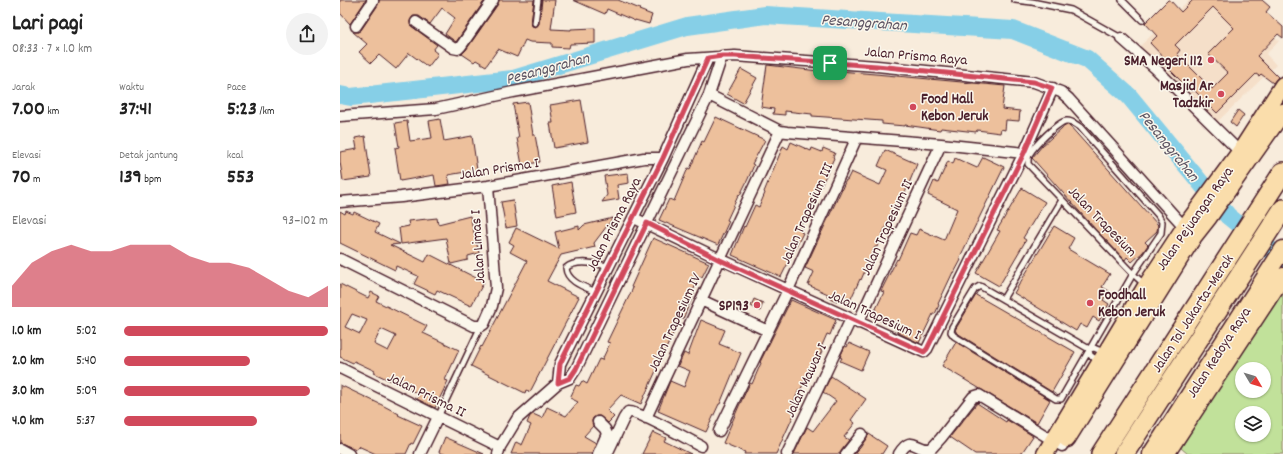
<!DOCTYPE html>
<html lang="id">
<head>
<meta charset="utf-8">
<style>
	:root { --surface:#fff; --page:#f2f2f2; --text:#222; --muted:#767676; --accent:#d1495b }
	body { margin:0; font-family:Dekko,sans-serif; background:var(--page); color:var(--text); height:100vh; display:flex; flex-direction:column; font-size:15px; white-space:nowrap }
	* { box-sizing:border-box; margin:0 }
	p { font-size:13px; color:var(--muted) }
	.icon { flex:none; width:22px; height:22px; fill:none; stroke:currentColor; stroke-width:2; stroke-linecap:round; stroke-linejoin:round }
	.map { position:relative; flex:1; overflow:hidden }
	.drawer { display:flex; flex-direction:column; background:var(--surface); width:340px }
	.drawer>* { flex:none }
	.needle { width:26px; rotate:128deg }
	.controls { position:absolute; left:895px; top:362px; display:grid; gap:8px }
	.controls a { display:grid; place-items:center; width:36px; height:36px; border-radius:50%; background:var(--surface); box-shadow:0 1px 3px #0004; font-size:20px }
	.pin { position:absolute; display:grid; place-items:center; width:34px; height:34px; color:#fff; margin:-17px; border-radius:8px; box-shadow:0 2px 6px #0006 }
	.round { display:grid; place-items:center; flex:none; width:42px; height:42px; border-radius:21px; background:var(--page) }
	.overview { display:flex; align-items:center; justify-content:space-between; height:68px; padding:0 12px }
	h1 { font-size:22px; font-weight:700; line-height:30px }
	.metrics { display:grid; grid-template-columns:repeat(3,1fr); gap:6px; height:68px; padding:4px 12px }
	.metrics div { display:grid; align-content:center }
	.metrics b { font-size:20px; font-weight:700 }
	.metrics small { font-size:11px; font-weight:400 }
	.metrics p { font-size:11px }
	.chart { height:112px; padding:8px 12px }
	.chart p { display:flex; justify-content:space-between }
	.chart svg { width:100%; height:72px; margin-top:4px; fill:var(--accent); opacity:.7 }
	ul { padding:0 12px; list-style:none; font-size:13px }
	li { display:grid; grid-template-columns:64px 48px 1fr; align-items:center; height:30px }
	li i { height:10px; border-radius:5px; background:var(--accent) }
	main { display:flex; flex:1; min-height:0 }
	.map>svg:first-child { display:block }
</style>
</head>
<body>
<main>
<section class="drawer">
<div class="overview"><div><h1>Lari pagi</h1><p>08:33 · 7 × 1.0 km</p></div><a class="round"><svg class="icon" aria-label="share" viewBox="0 0 24 24"><path d="M12 15V3M7 8l5-5 5 5M5 13v7h14v-7"/></svg></a></div>
<div class="metrics">
<div><p>Jarak</p><b>7.00<small> km</small></b></div>
<div><p>Waktu</p><b>37:41</b></div>
<div><p>Pace</p><b>5:23<small> /km</small></b></div>
</div>
<div class="metrics">
<div><p>Elevasi</p><b>70<small> m</small></b></div>
<div><p>Detak jantung</p><b>139<small> bpm</small></b></div>
<div><p>kcal</p><b>553</b></div>
</div>
<div class="chart"><p><span>Elevasi</span>93–102 m</p>
<svg viewBox="0 0 160 44" preserveAspectRatio="none"><path d="M0 44V31L10 17L20 10L30 6L40 10L50 10L60 6L70 6L80 6L90 13L100 17L110 17L120 20L130 27L140 34L150 38L160 31V44z"/></svg>
</div>
<ul>
<li><b>1.0 km</b>5:02<i style="width:100%"></i></li>
<li><b>2.0 km</b>5:40<i style="width:62%"></i></li>
<li><b>3.0 km</b>5:09<i style="width:91%"></i></li>
<li><b>4.0 km</b>5:37<i style="width:65%"></i></li>
</ul>
</section>
<div class="map">
<svg width="943" height="454" viewBox="0 0 943 454">
	<rect width="100%" height="100%" fill="#f8ecdc"/>
	<filter id="ink" filterUnits="userSpaceOnUse"><feTurbulence type="fractalNoise" baseFrequency=".025" numOctaves="2"/><feDisplacementMap in="SourceGraphic" scale="8" xChannelSelector="R" yChannelSelector="G"/><feConvolveMatrix kernelMatrix="1 2 1 2 8 2 1 2 1" color-interpolation-filters="sRGB"/></filter>
	<g filter="url(#ink)">
		<path fill="#f5dfc9" d="M 849,0 L 898,0 L 939,41 L 926,54 L 936,65 L 875,124 L 799,47 Z"/>
		<path fill="#c1e19a" stroke="#868062" fill-rule="evenodd" d="M 943,285 L 943,454 L 848,454 L 841,448 ZM 902,369 L 924,369 L 924,391 L 902,391 ZM 902,413 L 924,413 L 924,435 L 902,435 Z"/>
		<g fill="none" stroke-linecap="round" stroke-linejoin="round">
			<path stroke="#86cfe7" stroke-width="18" d="M 0,95 L 11,97 L 173,79 L 347,26 L 425,15 L 673,30 L 747,59 L 789,96 L 888,216 L 943,260"/>
		</g>
		<path fill="#edc09c" stroke="#4a1f2b" fill-rule="evenodd" d="M 0,0 L 26,0 L 10,24 L 0,13 Z
			M 39,0 L 145,0 L 116,42 L 105,34 L 115,18 L 102,8 L 90,24 L 79,16 L 73,16 L 70,21 L 70,25 L 97,45 L 93,50 L 98,54 L 88,67 L 69,53 L 56,69 L 39,55 L 31,63 L 19,52 L 27,44 L 13,32 L 18,32 L 21,30 L 38,5 Z
			M 159,0 L 194,0 L 191,23 L 192,26 L 195,27 L 199,24 L 202,0 L 215,0 L 211,29 L 231,30 L 231,29 L 255,28 L 255,43 L 230,44 L 229,48 L 212,47 L 212,43 L 190,42 L 185,40 L 177,57 L 158,49 L 146,66 L 136,60 L 134,62 L 122,54 L 126,50 L 158,4 Z
			M 233,0 L 278,0 L 300,9 L 299,10 L 312,15 L 309,24 L 295,20 L 295,21 L 267,9 L 265,14 Z
			M 828,0 L 830,0 L 841,12 L 853,0 L 922,0 L 930,7 L 926,12 L 943,27 L 943,38 L 938,34 L 917,56 L 938,77 L 933,83 L 921,74 L 919,76 L 916,74 L 877,113 L 854,90 L 852,92 L 826,66 L 829,63 L 810,43 L 817,36 L 805,23 ZM 873,7 L 894,28 L 868,54 L 888,73 L 872,89 L 837,54 L 840,50 L 835,45 Z
			M 427,65 L 487,72 L 488,71 L 499,72 L 499,71 L 535,74 L 665,86 L 662,109 L 680,111 L 679,121 L 666,120 L 665,130 L 661,129 L 660,133 L 637,130 L 636,132 L 601,128 L 600,130 L 565,125 L 565,126 L 553,125 L 542,124 L 542,121 L 472,116 L 472,114 L 445,111 L 445,115 L 433,114 L 434,109 L 421,107 Z
			M 401,69 L 417,78 L 403,103 L 387,94 Z
			M 241,100 L 248,142 L 214,148 L 210,123 L 213,123 L 210,105 Z
			M 188,102 L 193,135 L 195,135 L 200,162 L 182,165 L 177,138 L 179,138 L 173,104 Z
			M 898,110 L 904,115 L 896,127 L 890,122 Z
			M 376,117 L 425,140 L 412,164 L 414,165 L 408,179 L 400,195 L 399,194 L 387,220 L 389,221 L 378,245 L 319,220 L 329,199 L 334,201 L 348,168 L 350,169 L 362,141 L 364,142 Z
			M 100,119 L 104,141 L 132,136 L 137,170 L 108,175 L 110,184 L 96,186 L 94,175 L 60,181 L 55,148 L 59,147 L 55,123 L 67,121 L 70,141 L 92,138 L 89,121 Z
			M 727,125 L 729,125 L 818,225 L 817,231 L 805,242 L 808,245 L 803,252 L 792,262 L 787,257 L 785,260 L 755,229 L 692,158 L 702,146 L 722,128 Z
			M 25,136 L 31,177 L 3,181 L 0,162 L 0,152 L 17,149 L 15,138 Z
			M 451,142 L 471,151 L 472,148 L 482,152 L 483,148 L 495,153 L 493,157 L 494,158 L 481,186 L 474,205 L 471,203 L 460,227 L 462,228 L 461,232 L 463,233 L 441,277 L 392,255 L 404,226 L 405,227 L 415,205 L 419,207 L 425,193 L 424,192 L 443,146 L 448,149 Z
			M 545,150 L 577,164 L 562,200 L 560,200 L 554,213 L 552,212 L 537,247 L 535,247 L 521,280 L 520,279 L 509,303 L 498,298 L 497,301 L 487,297 L 488,294 L 468,285 L 474,272 L 465,268 L 506,180 L 507,180 L 511,172 L 540,185 L 547,170 L 538,166 Z
			M 643,157 L 664,167 L 619,259 L 621,260 L 614,273 L 613,272 L 598,304 L 599,305 L 595,314 L 593,314 L 579,343 L 557,332 L 558,329 L 532,317 L 544,292 L 541,291 L 557,259 L 558,260 L 570,233 L 576,235 L 579,229 L 604,240 L 617,209 L 588,195 L 594,181 L 598,183 L 608,161 L 613,164 L 615,158 L 637,168 Z
			M 288,173 L 289,183 L 277,185 L 279,199 L 262,202 L 267,195 L 264,176 Z
			M 231,182 L 236,212 L 217,216 L 212,186 Z
			M 682,188 L 705,202 L 683,238 L 686,240 L 659,286 L 636,273 L 660,231 L 657,230 Z
			M 173,200 L 177,226 L 166,228 L 161,202 Z
			M 0,211 L 5,214 L 6,211 L 13,214 L 14,212 L 39,224 L 35,232 L 60,244 L 50,245 L 85,262 L 89,254 L 144,282 L 131,306 L 97,290 L 95,294 L 74,284 L 78,276 L 56,266 L 55,270 L 0,243 Z
			M 130,216 L 139,253 L 128,256 L 128,260 L 111,264 L 106,238 L 61,244 L 59,228 L 69,226 L 68,221 L 97,218 L 98,224 Z
			M 273,218 L 254,243 L 255,247 L 221,255 L 207,281 L 239,297 L 190,392 L 186,390 L 185,393 L 131,366 L 141,346 L 142,347 L 187,261 L 170,252 L 174,245 L 169,242 L 176,228 L 219,249 L 215,232 L 239,226 L 239,230 L 244,225 Z
			M 714,226 L 734,238 L 728,249 L 770,274 L 762,287 L 769,291 L 763,300 L 769,304 L 759,321 L 753,317 L 747,328 L 740,324 L 736,331 L 674,293 Z
			M 313,238 L 369,263 L 362,277 L 360,276 L 353,291 L 355,292 L 348,307 L 343,319 L 340,318 L 301,404 L 281,395 L 267,410 L 274,417 L 268,423 L 260,416 L 256,416 L 253,418 L 252,421 L 253,426 L 244,436 L 256,443 L 252,454 L 171,454 L 176,442 L 182,445 L 191,425 L 187,423 L 190,416 L 193,414 L 202,418 L 207,407 L 226,416 L 238,402 L 230,398 L 236,385 L 239,386 L 242,381 L 247,384 L 259,359 L 262,360 L 270,343 L 267,342 L 293,288 L 291,287 Z
			M 0,284 L 28,298 L 31,292 L 39,296 L 36,301 L 87,326 L 83,333 L 119,350 L 105,380 L 108,381 L 95,408 L 77,399 L 79,394 L 34,373 L 35,371 L 14,361 L 13,363 L 0,357 ZM 12,314 L 27,320 L 20,334 L 5,327 ZM 41,329 L 56,336 L 48,351 L 34,344 Z
			M 636,295 L 735,352 L 712,392 L 617,333 L 615,330 Z
			M 414,299 L 423,303 L 420,311 L 411,306 Z
			M 451,300 L 496,320 L 490,335 L 487,334 L 480,350 L 482,351 L 476,363 L 474,361 L 460,391 L 459,390 L 452,406 L 454,407 L 453,409 L 456,410 L 436,454 L 404,454 L 405,452 L 383,443 L 399,406 L 410,383 L 412,384 L 421,363 L 420,362 Z
			M 361,320 L 385,330 L 379,344 L 401,353 L 380,404 L 379,404 L 366,432 L 318,411 L 330,381 L 344,387 L 350,371 L 338,366 L 344,353 L 348,355 Z
			M 616,342 L 710,400 L 697,423 L 602,366 Z
			M 509,343 L 529,352 L 521,370 L 500,361 L 502,358 L 500,357 L 505,346 L 507,347 Z
			M 491,376 L 526,399 L 511,420 L 515,423 L 504,437 L 509,440 L 501,450 L 500,454 L 454,454 L 467,427 L 473,431 L 496,401 L 483,392 Z
			M 0,385 L 42,405 L 59,414 L 58,415 L 82,426 L 73,444 L 71,443 L 66,454 L 36,454 L 18,446 L 16,449 L 0,443 Z
			M 637,403 L 666,422 L 667,420 L 693,436 L 681,454 L 635,454 L 610,437 Z
			M 313,432 L 326,438 L 324,441 L 351,454 L 302,454 Z
			M 529,434 L 547,446 L 542,454 L 514,454 L 520,448 Z
			M 105,437 L 144,454 L 104,454 L 99,452 Z"/>
		<g fill="none" stroke-linecap="round" stroke-linejoin="round">
			<g stroke="#4a1f2b" stroke-width="8">
				<path id="service" d="M 675,0 L 692,2 L 731,10 L 781,38
					M 782,0 L 802,20
					M 195,23 L 198,0
					M 256,292 C 245,287 227,282 226,268 C 236,259 256,264 268,266
					M 663,299 L 722,200
					M 749,349 L 750,355 L 757,360 L 759,359
					M 762,354 L 761,351 L 754,348 L 749,349 L 640,286 L 635,289 L 612,327 L 611,332 L 614,336 L 716,399 L 721,399 L 793,274 L 821,233 L 822,222 L 818,215 L 740,127 C 736,125 732,120 726,121 C 718,122 694,146 689,155 C 688,157 688,160 688,164 L 793,274 L 804,284
					M 98,417 L 141,326"/>
			</g>
			<g stroke="#4a1f2b" stroke-width="13">
				<path id="minor" d="M 76,22 L 113,48 L 118,49 L 121,46 L 153,0
					M 16,26 L 33,1 L 32,0
					M 781,38 L 815,68 L 903,155
					M 369,95 L 440,131 L 447,132 L 601,144 L 684,153
					M 0,116 L 96,109 L 173,92 L 348,59 L 395,56 L 537,66 L 694,82 L 721,92 L 729,99 L 848,231
					M 0,202 L 61,197 L 148,186 L 304,158 L 323,158
					M 294,218 L 380,259 L 584,352 L 587,349 L 684,153 L 713,88
					M 0,259 L 134,326 L 141,326 L 144,324 L 152,306 L 156,288 L 148,186
					M 361,300 L 428,331
					M 518,323 L 601,144
					M 0,368 L 160,447
					M 218,383 L 220,364 L 323,158 L 368,58
					M 306,418 L 440,131
					M 379,431 L 448,290 L 517,137
					M 0,449 L 9,454
					M 80,454 L 98,417
					M 158,454 L 160,447 L 177,419 L 218,383 L 230,378 L 236,369 L 369,95 L 382,56
					M 258,454 L 267,434 L 265,429 L 258,422
					M 267,454 L 284,418 L 288,412 C 297,410 349,440 361,446
					M 447,454 L 511,319
					M 506,454 L 522,434
					M 559,454 C 572,433 575,451 591,449 L 601,438 L 633,397 L 639,395 L 722,446"/>
			</g>
			<g stroke="#4a1f2b" stroke-width="19">
				<path id="primary" d="M 727,439 L 854,236 L 869,217 L 943,112
					M 705,454 L 806,286 L 844,228 L 900,152 L 943,85
					M 811,454 L 943,249
					M 826,454 L 943,276"/>
			</g>
			<g stroke="#4a1f2b" stroke-width="22">
				<path id="motorway" d="M 761,454 L 943,172
					M 784,454 L 943,209"/>
			</g>
			<use href="#service" stroke="#fbf7ec" stroke-width="5"/>
			<use href="#minor" stroke="#fbf7ec" stroke-width="10"/>
			<use href="#primary" stroke="#faddab" stroke-width="16"/>
			<use href="#motorway" stroke="#faddab" stroke-width="19"/>
		</g>
	</g>
	<g fill="none" stroke-linecap="round" stroke-linejoin="round" filter="url(#ink)">
		<g stroke="#fff" stroke-width="8">
			<path id="route" d="M 382,56 L 395,56 L 537,66 L 694,82 L 712,88 L 684,153 L 587,349 L 584,352 L 380,260 L 307,223 L 236,369 L 230,378 L 218,383 L 220,364 L 323,158 L 368,58 Z"/>
		</g>
		<use href="#route" stroke="#d1495b" stroke-width="5"/>
	</g>
	<g fill="#d1495b" stroke="#fbf7ec" stroke-width="1.5">
		<circle cx="871" cy="60" r="4"/>
		<circle cx="881" cy="94" r="4"/>
		<circle cx="573" cy="107" r="4"/>
		<circle cx="750" cy="303" r="4"/>
		<circle cx="417" cy="305" r="4"/>
	</g>
	<g text-anchor="middle" stroke-width="3" stroke-linejoin="round" paint-order="stroke">
		<g font-size="15" fill="#4a1f2b" stroke="#fbf7ec">
			<text transform="translate(576 55) rotate(5)" y="5">Jalan Prisma Raya</text>
			<text transform="translate(159 168) rotate(-9)" y="5">Jalan Prisma I</text>
			<text transform="translate(466 213) rotate(-66)" y="5">Jalan Trapesium III</text>
			<text transform="translate(854 218) rotate(-55)" y="5">Jalan Pejuangan Raya</text>
			<text transform="translate(763 221) rotate(46)" y="5">Jalan Trapesium</text>
			<text transform="translate(273 224) rotate(-63)" y="5">Jalan Prisma Raya</text>
			<text transform="translate(546 227) rotate(-65)" y="5">Jalan Trapesium II</text>
			<text transform="translate(137 247) rotate(-94)" y="5">Jalan Limas I</text>
			<text transform="translate(852 313) rotate(-57)" y="5">Jalan Tol Jakarta–Merak</text>
			<text transform="translate(535 314) rotate(25)" y="5">Jalan Trapesium I</text>
			<text transform="translate(334 322) rotate(-65)" y="5">Jalan Trapesium IV</text>
			<text transform="translate(878 352) rotate(-57)" y="5">Jalan Kedoya Raya</text>
			<text transform="translate(465 380) rotate(-65)" y="5">Jalan Mawar I</text>
			<text transform="translate(87 394) rotate(26)" y="5">Jalan Prisma II</text>
		</g>
		<g font-size="15" font-weight="bold" fill="#4a1f2b" stroke="#fbf7ec" text-anchor="end">
			<text x="863" y="65">SMA Negeri 112</text>
			<text x="873" y="90">Masjid Ar<tspan x="873" dy="17">Tadzkir</tspan></text>
			<text x="581" y="103" text-anchor="start">Food Hall<tspan x="581" dy="17">Kebon Jeruk</tspan></text>
			<text x="758" y="299" text-anchor="start">Foodhall<tspan x="758" dy="17">Kebon Jeruk</tspan></text>
			<text x="409" y="310">SP193</text>
		</g>
		<g font-size="16" font-style="italic" fill="#5c5463" stroke="#fbf7ec">
			<text transform="translate(524 21) rotate(4)" y="6">Pesanggrahan</text>
			<text transform="translate(207 67) rotate(-15)" y="6">Pesanggrahan</text>
			<text transform="translate(830 145) rotate(51)" y="6">Pesanggrahan</text>
		</g>
	</g>
</svg>
<div class="controls">
<a><svg class="needle" viewBox="-14 -14 28 28"><path d="M0-13l5 13h-10z" fill="#e53935"/><path d="M0 13l5-13h-10z" fill="#767676"/></svg></a>
<a><svg class="icon" aria-label="layers" viewBox="0 0 24 24"><path d="M12 4l9 5-9 5-9-5zM3 14l9 5 9-5"/></svg></a>
</div>
<div class="pin" style="left:490px;top:63px;background:#1e9e55"><svg class="icon" aria-label="arrive" viewBox="0 0 24 24"><path d="M6 21V4h12l-3 4 3 4H6"/></svg></div>
</div>
</main>
</body>
</html>
